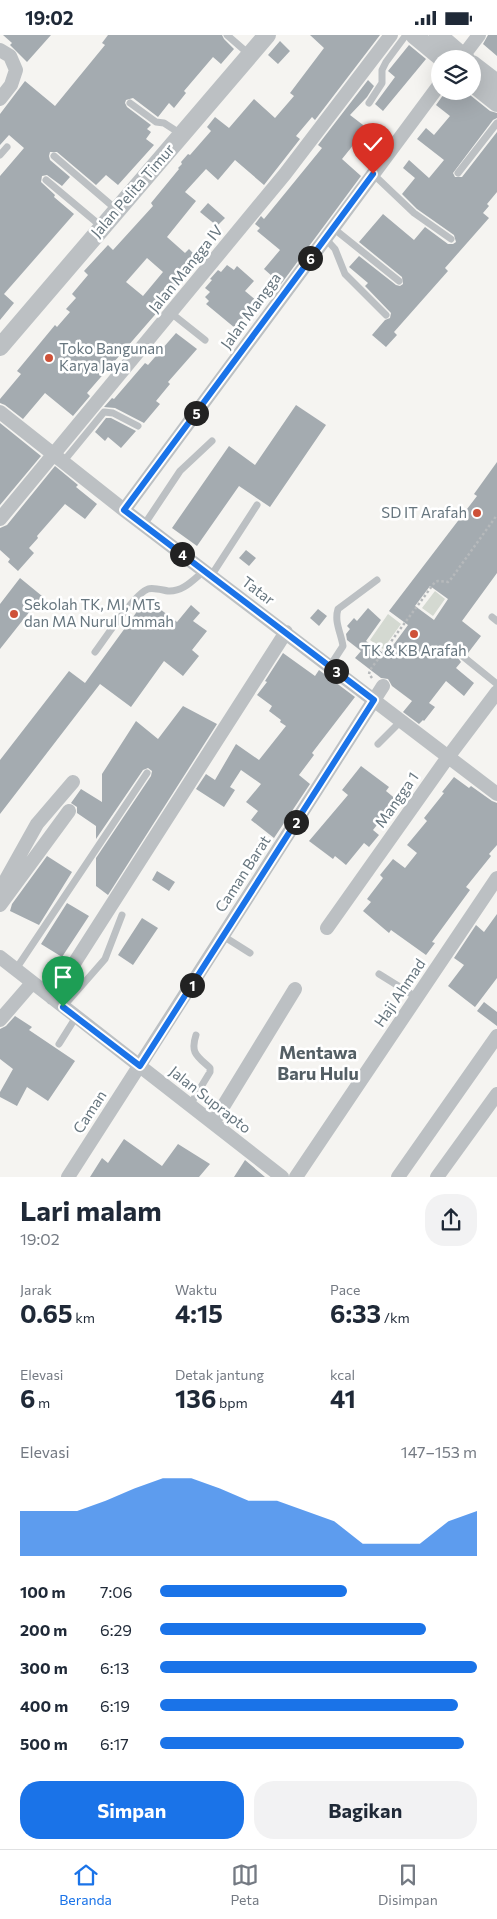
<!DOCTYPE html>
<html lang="id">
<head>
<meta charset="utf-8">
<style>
	:root { --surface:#fff; --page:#f2f2f3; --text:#1f2937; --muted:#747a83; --line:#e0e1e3; --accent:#1a73e8 }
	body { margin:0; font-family:Commissioner,sans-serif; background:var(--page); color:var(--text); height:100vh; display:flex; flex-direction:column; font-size:19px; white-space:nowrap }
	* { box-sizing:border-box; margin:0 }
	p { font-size:16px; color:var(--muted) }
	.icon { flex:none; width:28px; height:28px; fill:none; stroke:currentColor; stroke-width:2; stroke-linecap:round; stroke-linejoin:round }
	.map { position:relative; height:1142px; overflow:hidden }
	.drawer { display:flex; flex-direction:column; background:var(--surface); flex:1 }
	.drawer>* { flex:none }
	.fabs { position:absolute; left:431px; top:15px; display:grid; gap:10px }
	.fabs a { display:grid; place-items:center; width:50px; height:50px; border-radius:50%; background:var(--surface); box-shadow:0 5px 20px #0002; font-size:25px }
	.pin { position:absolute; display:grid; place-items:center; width:42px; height:42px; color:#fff; margin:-51px -21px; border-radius:50% 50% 50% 0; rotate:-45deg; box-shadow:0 0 5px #0007 }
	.pin .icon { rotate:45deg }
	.km { position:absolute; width:25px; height:25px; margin:-12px; border-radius:50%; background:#222; color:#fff; font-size:14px; line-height:25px; text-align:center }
	.round { display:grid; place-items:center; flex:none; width:52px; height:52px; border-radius:20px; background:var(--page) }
	.overview { display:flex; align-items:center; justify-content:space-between; height:85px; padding:0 20px }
	h1 { font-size:28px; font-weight:700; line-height:38px }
	.metrics { display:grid; grid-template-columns:repeat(3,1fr); gap:8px; height:85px; padding:5px 20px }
	.metrics div { display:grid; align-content:center }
	.metrics b { font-size:25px; font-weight:700 }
	.metrics small { font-size:14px; font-weight:400 }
	.metrics p { font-size:14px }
	.chart { height:140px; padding:10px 20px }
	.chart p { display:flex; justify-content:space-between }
	.chart svg { width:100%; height:90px; margin-top:5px; fill:var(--accent); opacity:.7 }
	.action { display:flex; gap:10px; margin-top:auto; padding:10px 20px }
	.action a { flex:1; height:58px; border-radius:20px; background:var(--accent); color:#fff; font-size:20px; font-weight:700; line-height:58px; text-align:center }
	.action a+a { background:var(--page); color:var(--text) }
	ul { padding:0 20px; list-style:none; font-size:16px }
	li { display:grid; grid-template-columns:80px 60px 1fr; align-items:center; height:38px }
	li i { height:12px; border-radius:6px; background:var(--accent) }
	.status { display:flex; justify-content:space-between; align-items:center; height:35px; padding:0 25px; background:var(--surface); direction:ltr }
	.status svg { height:14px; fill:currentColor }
	.tabs { display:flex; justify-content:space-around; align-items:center; height:70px; border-top:1px solid var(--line); background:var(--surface); font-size:14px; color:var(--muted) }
	.tabs a { display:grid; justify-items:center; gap:2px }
	.tabs .current { color:var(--accent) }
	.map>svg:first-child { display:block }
</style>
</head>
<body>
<div class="status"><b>19:02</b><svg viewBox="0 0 49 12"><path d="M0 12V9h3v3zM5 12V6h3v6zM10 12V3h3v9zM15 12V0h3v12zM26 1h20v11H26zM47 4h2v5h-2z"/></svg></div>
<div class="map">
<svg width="497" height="1142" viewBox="0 0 497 1142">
	<rect width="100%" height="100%" fill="#f5f4f1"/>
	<path fill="#d4d9d1" d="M 435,556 L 445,564 L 433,581 L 422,573 Z
		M 388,579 L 401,589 L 383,614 L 370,605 Z"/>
	<path fill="#a4abb0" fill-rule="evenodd" d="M 3,0 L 51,0 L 27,27 L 10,10 L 12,8 Z
		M 108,0 L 222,0 L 224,4 L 234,14 L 221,29 L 213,22 L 184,56 L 186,58 L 174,73 L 169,68 L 158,82 L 133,63 L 126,65 L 125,68 L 127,72 L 151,90 L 147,94 L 151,97 L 146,104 L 154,110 L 118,150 L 106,140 L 96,150 L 57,117 L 50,117 L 49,121 L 50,125 L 70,142 L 62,151 L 47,140 L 42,141 L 41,147 L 55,160 L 54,162 L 74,179 L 4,259 L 14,268 L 0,285 L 0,141 L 24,113 L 9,100 L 0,110 L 0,79 L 25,46 L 55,71 L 105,10 L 102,8 Z
		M 310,0 L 380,0 L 315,85 L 312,82 L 296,101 L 300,104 L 264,150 L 235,125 L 218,145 L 206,134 L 185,157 L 196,166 L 167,202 L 185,218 L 189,214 L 197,222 L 188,232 L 193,236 L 87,358 L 90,361 L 73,381 L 45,358 L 23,384 L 5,370 L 0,368 L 0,364 L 21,339 L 17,336 L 55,290 L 57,292 L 70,277 L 66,274 L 76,263 L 72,259 L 88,240 L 84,236 L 108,210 L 113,215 L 153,171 L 151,168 L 179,134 L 178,133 L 182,129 L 181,127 L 188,119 L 190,120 L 211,96 L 207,92 L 215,82 L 229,93 L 254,64 L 275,83 L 294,61 L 290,58 L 324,13 ZM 147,223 L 163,237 L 143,261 L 126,247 Z
		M 488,0 L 497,0 L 497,21 L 483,9 Z
		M 280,6 L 290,16 L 278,29 L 268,20 Z
		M 409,10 L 426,24 L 383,76 L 375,69 L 395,42 L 388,36 Z
		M 368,45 L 374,51 L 367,62 L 350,80 L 367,93 L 342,124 L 361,141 L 281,249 L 264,234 L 280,215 L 257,196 L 260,193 L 255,189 L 261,181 L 264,184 L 322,113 L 318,110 Z
		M 446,56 L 465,56 L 490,76 L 497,78 L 497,83 L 493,85 L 453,138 L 455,142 L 462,142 L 497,97 L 497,157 L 487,169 L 489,171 L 483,178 L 489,183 L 445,233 L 448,236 L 394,297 L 397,300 L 386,312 L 372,300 L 385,285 L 390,283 L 391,278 L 365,251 L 368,248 L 349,232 L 359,221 L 396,250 L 400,251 L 403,249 L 402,242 L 359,207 L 383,179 L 414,205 L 425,192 L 448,209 L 453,209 L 456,207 L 454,200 L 417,174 L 402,159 L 415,143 L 403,133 L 409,125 L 429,143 L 444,125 L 417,104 L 426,93 L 434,100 L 450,81 L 436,70 Z
		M 208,168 L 225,183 L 217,191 L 200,177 Z
		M 227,230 L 234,235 L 237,231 L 254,246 L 245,256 L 257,266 L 235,293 L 206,269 L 209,266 L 205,262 L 210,257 L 205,253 L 212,245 L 210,244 L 218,235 L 221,237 Z
		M 176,298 L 197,314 L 168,347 L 170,349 L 156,366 L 160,369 L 144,388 L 115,373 L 104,372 L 112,363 L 114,364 L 145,328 L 148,330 Z
		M 296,370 L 326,390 L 270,472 L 239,451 L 197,511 L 172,493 L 229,411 L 255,430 Z
		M 106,383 L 111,383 L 136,396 L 121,413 L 108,402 L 105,406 L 95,397 Z
		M 0,388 L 41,421 L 0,470 Z
		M 497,427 L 497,538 L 462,586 L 481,601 L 468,618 L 460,614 L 456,615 L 455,619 L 461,627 L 456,633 L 474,648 L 464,661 L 446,646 L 429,668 L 435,672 L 424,686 L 423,685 L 419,689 L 403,677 L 412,666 L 392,651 L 388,644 L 381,643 L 355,623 L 361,616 L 347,605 L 346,599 L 350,594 L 347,591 L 354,583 L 357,586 L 368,573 L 381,585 L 366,606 L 386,620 L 408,590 L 389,576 L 477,461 L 474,459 ZM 430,551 L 448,564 L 434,585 L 415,571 Z
		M 55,431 L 78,450 L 76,452 L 97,469 L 85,484 L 65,469 L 37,501 L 38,503 L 29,513 L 34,518 L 18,536 L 8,527 L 10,524 L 0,515 L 0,493 L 7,490 Z
		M 246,515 L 256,523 L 249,531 L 239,523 Z
		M 20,543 L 42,561 L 0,614 L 0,569 Z
		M 191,570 L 200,578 L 193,586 L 207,596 L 192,615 L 199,621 L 183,641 L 164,626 L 131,672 L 100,649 L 0,779 L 0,725 L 69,636 L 85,648 L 141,571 L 151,578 L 156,571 L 177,587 Z
		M 318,574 L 327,581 L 319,591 L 310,583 Z
		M 283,618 L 315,641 L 319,635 L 355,662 L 312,718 L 314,720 L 299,740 L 310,749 L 274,803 L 251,785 L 258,776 L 246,767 L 261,749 L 241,735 L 230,752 L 235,755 L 224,772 L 196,754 L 206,739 L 215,745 L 236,709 L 259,725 L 286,691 L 280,687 L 281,685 L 269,676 L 272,671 L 257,660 L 267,647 L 265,646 Z
		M 183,671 L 217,689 L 108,860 L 96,851 L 96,823 L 151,741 L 152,736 L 148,733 L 143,735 L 96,804 L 96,791 L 77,778 L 77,772 L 71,768 L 81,754 L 102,767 L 102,739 L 136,686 L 158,704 Z
		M 361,731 L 389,752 L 386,756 L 397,765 L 373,795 L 379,800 L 369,812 L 364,808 L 346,830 L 335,821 L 333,824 L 309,806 L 348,760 L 342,755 Z
		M 454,742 L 469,753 L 471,751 L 492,766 L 497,768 L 497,810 L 489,819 L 491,821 L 466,852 L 470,855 L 432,907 L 435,908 L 426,920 L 391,895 L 389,898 L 363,876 L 371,867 L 367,864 L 383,843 L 380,840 L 393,824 L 405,833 L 417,818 L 407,810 L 427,786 L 424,783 L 444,758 L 442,757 Z
		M 47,821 L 72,837 L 39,890 L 10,876 L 12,869 Z
		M 157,836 L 175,847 L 169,856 L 152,845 Z
		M 67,868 L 89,881 L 62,922 L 41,909 Z
		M 497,879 L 497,943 L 475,972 L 448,951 L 464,930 L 454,923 L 476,890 L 484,897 Z
		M 142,883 L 158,893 L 133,930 L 118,920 Z
		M 484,967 L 497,977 L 497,991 L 477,976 Z
		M 15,981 L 32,992 L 29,995 L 75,1026 L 48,1066 L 27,1052 L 17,1071 L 0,1062 L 0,1057 L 13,1034 L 0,1024 L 0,994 L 6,991 Z
		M 124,1104 L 162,1131 L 178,1109 L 210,1129 L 199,1142 L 90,1142 L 102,1123 L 108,1128 Z
		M 245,1125 L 265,1142 L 234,1142 Z"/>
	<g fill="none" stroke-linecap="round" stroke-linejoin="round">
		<path stroke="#b6b9bb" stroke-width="2.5" stroke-dasharray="2.5 2.5" stroke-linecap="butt" d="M 372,643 L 369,639 L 370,635 L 435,547 L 438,546 L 448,547 L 451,544 L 497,480"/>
		<path stroke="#bcc0c3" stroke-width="7" d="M 227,0 L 250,20
			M 130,68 L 156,87 L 164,88 L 181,99
			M 369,68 L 382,48 L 382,35 L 386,27 L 406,0
			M 0,120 L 7,112
			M 54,121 L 117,175
			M 458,138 L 497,88
			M 373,139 L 414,178 L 451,204
			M 46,145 L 102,192
			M 333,193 L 399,246
			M 325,203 L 335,214 L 345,239 L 386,280
			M 171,278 L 205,305
			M 63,427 L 104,377 L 113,378 L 138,391
			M 144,490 L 180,436 L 212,406
			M 211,541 L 257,470
			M 492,582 L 497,586
			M 95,617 C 104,605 135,558 148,554 C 153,552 162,555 168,556 C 183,557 193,545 204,536
			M 460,619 L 497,649
			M 330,631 L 343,611 C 341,598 334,587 338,574 L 377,545
			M 378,709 L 401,686
			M 223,901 L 250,918
			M 16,934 L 147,738
			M 379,939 L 416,962
			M 63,972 L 105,924 L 122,880
			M 59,1009 L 76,982
			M 190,1070 L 210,1037 L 210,1033 C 197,1021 190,1018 196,1000"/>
		<path stroke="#bcc0c3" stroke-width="14" d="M 0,15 L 10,21 L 16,35 L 11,50 L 0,64
			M 463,21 L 479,0
			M 0,377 L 124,475 L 497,759
			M 124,475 L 440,49
			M 0,484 L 285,139 L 391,0
			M 0,855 L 37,789 L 73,747
			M 0,870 L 69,776
			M 327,893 L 448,722 L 497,657
			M 0,922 L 282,1142
			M 52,963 L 286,597
			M 0,985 L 32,948
			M 213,1088 L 295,954
			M 68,1142 L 383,651
			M 296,1142 L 497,843
			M 398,1142 L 497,1001
			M 437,1142 L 497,1059"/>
		<path stroke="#bcc0c3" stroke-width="18" d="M 414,0 L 443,24
			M 438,0 L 466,24
			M 472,29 L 497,48
			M 472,48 L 497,68
			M 0,312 L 267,0"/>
	</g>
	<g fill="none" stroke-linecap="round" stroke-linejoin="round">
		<g stroke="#fff" stroke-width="10">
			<path id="route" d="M 63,972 L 140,1031 L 374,665 L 124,475 L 373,139"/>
		</g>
		<use href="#route" stroke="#1a73e8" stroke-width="6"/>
	</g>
	<g fill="#ce5138" stroke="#fff" stroke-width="2">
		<circle cx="49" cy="323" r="5"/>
		<circle cx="477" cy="478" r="5"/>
		<circle cx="14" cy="579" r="5"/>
		<circle cx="414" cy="599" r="5"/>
	</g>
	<g text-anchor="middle" stroke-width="5" stroke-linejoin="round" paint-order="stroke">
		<g font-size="15" fill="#67767f" stroke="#fff">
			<text transform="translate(133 156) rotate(-49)" y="5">Jalan Pelita Timur</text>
			<text transform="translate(186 234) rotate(-51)" y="5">Jalan Mangga IV</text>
			<text transform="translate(251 276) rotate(-54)" y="5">Jalan Mangga</text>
			<text transform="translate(258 556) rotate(37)" y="5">Tatar</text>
			<text transform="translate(397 765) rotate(-55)" y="5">Mangga 1</text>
			<text transform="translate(243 839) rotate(-57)" y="5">Caman Barat</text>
			<text transform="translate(400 958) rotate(-56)" y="5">Haji Ahmad</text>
			<text transform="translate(210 1065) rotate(38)" y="5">Jalan Suprapto</text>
			<text transform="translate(90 1077) rotate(-57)" y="5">Caman</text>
		</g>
		<g font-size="15" fill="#67767f" stroke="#fff" text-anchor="start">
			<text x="59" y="319">Toko Bangunan<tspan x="59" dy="17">Karya Jaya</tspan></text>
			<text x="467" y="483" text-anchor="end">SD IT Arafah</text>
			<text x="24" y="575">Sekolah TK, MI, MTs<tspan x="24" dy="17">dan MA Nurul Ummah</tspan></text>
			<text x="414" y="621" text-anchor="middle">TK &amp; KB Arafah</text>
		</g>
		<g font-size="18" font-weight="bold" fill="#545f65" stroke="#fff">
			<text x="318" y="1024">Mentawa<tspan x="318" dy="21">Baru Hulu</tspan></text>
		</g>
	</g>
</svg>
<div class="fabs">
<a><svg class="icon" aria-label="layers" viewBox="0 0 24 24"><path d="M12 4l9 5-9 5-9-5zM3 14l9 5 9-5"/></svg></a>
</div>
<div class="pin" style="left:63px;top:972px;background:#1e9e55"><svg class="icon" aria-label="arrive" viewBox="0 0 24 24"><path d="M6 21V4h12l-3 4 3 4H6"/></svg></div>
<div class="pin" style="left:373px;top:139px;background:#d93025"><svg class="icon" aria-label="check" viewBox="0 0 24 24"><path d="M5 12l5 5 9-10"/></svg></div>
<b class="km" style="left:192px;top:950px">1</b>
<b class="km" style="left:296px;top:787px">2</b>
<b class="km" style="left:336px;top:636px">3</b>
<b class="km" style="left:182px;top:519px">4</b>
<b class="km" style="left:196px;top:378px">5</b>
<b class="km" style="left:310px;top:223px">6</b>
</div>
<section class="drawer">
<div class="overview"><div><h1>Lari malam</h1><p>19:02</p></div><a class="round"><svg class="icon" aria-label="share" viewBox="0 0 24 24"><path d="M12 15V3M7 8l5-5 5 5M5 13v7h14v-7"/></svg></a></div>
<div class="metrics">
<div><p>Jarak</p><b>0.65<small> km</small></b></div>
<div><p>Waktu</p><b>4:15</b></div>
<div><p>Pace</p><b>6:33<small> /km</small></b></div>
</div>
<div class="metrics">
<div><p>Elevasi</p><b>6<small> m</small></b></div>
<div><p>Detak jantung</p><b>136<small> bpm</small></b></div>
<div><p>kcal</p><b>41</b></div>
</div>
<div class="chart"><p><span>Elevasi</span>147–153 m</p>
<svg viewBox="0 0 160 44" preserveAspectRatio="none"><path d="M0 44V22L10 22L20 22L30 17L40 11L50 6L60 6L70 11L80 17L90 17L100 22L110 27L120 38L130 38L140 38L150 27L160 22V44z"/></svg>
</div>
<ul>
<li><b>100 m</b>7:06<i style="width:59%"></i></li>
<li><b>200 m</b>6:29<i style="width:84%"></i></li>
<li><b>300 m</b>6:13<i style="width:100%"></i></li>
<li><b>400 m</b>6:19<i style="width:94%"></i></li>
<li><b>500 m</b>6:17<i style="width:96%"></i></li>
</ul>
<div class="action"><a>Simpan</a><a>Bagikan</a></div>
</section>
<nav class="tabs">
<a class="current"><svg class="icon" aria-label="home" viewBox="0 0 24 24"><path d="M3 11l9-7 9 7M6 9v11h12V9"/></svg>Beranda</a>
<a><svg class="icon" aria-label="map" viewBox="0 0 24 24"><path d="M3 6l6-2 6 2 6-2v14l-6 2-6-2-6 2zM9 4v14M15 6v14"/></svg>Peta</a>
<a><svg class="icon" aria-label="saved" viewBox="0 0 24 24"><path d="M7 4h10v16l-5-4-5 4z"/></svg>Disimpan</a>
</nav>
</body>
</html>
